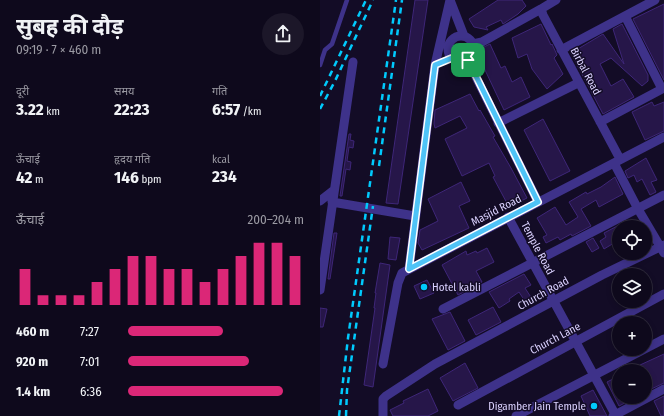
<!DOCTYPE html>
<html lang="hi">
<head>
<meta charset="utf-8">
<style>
	:root { --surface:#0e091c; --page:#1c1729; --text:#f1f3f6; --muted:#9b9aa3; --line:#2e2a3b; --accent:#db2777 }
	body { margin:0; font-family:"Fira Sans Condensed","Noto Sans Devanagari",sans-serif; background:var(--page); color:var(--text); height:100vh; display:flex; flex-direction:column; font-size:15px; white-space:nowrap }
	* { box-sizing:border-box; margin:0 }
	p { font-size:13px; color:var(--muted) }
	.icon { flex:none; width:22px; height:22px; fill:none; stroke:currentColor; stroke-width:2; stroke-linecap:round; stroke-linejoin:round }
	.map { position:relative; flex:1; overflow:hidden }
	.details { display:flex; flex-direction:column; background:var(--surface); width:320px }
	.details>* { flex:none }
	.buttons { position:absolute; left:292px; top:220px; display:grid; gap:8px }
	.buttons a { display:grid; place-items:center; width:40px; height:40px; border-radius:50%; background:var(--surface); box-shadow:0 2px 6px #0003,0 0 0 1px var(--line); font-size:20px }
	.pin { position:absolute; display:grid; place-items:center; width:34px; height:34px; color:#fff; margin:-17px; border-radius:8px; box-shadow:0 2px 6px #0006 }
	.round { display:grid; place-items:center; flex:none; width:42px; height:42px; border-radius:21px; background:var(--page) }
	.head { display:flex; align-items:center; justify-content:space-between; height:68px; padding:0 16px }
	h1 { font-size:22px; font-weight:700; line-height:30px }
	.stats { display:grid; grid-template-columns:repeat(3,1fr); gap:6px; height:68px; padding:4px 16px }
	.stats div { display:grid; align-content:center }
	.stats b { font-size:17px; font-weight:700 }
	.stats small { font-size:11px; font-weight:400 }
	.stats p { font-size:11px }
	.chart { height:112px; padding:8px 16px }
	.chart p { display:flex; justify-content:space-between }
	.chart svg { width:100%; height:72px; margin-top:4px; stroke:var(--accent); stroke-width:6 }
	ul { padding:0 16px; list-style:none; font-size:13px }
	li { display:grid; grid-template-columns:64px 48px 1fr; align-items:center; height:30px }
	li i { height:10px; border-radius:5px; background:var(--accent) }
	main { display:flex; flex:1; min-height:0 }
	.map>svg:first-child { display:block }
</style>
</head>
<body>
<main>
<section class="details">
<div class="head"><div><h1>सुबह की दौड़</h1><p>09:19 · 7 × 460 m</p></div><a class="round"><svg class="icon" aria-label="share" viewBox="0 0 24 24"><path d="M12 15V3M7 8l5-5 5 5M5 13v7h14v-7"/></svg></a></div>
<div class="stats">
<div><p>दूरी</p><b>3.22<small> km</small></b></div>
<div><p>समय</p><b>22:23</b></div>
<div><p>गति</p><b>6:57<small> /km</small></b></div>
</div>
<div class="stats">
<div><p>ऊँचाई</p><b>42<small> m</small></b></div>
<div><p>हृदय गति</p><b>146<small> bpm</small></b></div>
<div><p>kcal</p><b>234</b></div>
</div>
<div class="chart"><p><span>ऊँचाई</span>200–204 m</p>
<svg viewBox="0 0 160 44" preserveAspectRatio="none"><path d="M5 44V22M15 44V38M25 44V38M35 44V38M45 44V30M55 44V22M65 44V14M75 44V14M85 44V22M95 44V22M105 44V30M115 44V22M125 44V14M135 44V6M145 44V6M155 44V14"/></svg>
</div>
<ul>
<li><b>460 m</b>7:27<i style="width:54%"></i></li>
<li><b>920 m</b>7:01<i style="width:69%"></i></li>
<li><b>1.4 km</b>6:36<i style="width:88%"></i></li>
</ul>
</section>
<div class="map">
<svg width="344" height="416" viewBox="0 0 344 416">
	<rect width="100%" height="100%" fill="#130c26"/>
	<path fill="#261649" stroke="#3e2678" d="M 95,0 L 108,0 L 78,204 L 66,203 Z
		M 178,0 L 202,0 L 206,6 L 198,14 L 183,24 L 181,20 L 166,27 L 168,30 L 154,27 L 149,19 Z
		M 344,4 L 344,80 L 313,19 Z
		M 221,24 L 231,45 L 232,44 L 237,55 L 234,58 L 243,74 L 227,89 L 212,69 L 207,54 L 198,58 L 192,38 Z
		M 302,24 L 328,75 L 328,81 L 322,86 L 291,58 L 280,64 L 291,86 L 303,79 L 314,97 L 283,114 L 251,53 L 283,34 L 304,64 L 293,29 Z
		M 170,44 L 181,68 L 185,66 L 192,82 L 201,77 L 210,97 L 184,110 L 156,51 Z
		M 150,94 L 159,111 L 160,110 L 175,136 L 173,137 L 191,168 L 207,198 L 189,207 L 173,177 L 175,176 L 169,163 L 142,176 L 125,139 L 147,128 L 140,116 L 115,128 L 114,124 L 115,110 Z
		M 332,102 L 334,106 L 344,102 L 344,131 L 325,140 L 312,112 Z
		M 223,119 L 250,171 L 230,181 L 204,130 Z
		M 29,134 L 31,134 L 30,140 L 34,141 L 33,148 L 29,147 L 27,161 L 31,162 L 30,170 L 26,169 L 22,196 L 20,196 Z
		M 326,158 L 337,180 L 331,182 L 336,192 L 330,195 L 322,179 L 317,182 L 314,175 L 308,178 L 305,171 Z
		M 295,177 L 303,194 L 279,207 L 276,200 L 261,209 L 271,226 L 252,236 L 251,234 L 240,240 L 238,237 L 226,243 L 223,237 L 227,235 L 217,218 L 235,207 L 246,225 L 258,217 L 249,202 L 266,192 L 267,194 L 281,187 Z
		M 141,182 L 150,201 L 139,206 L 149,228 L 102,250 L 98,243 L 100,230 L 118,221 L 108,199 Z
		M 303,223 L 306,227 L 299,227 L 299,240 L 284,249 L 280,241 L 286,237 L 284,233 Z
		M 14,233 L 17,233 L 10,279 L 8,279 Z
		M 70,237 L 80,238 L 76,260 L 68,259 Z
		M 273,238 L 279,248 L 272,252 L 266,242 Z
		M 167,248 L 174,262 L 156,271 L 162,282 L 138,295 L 122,265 L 146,251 L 147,255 L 156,251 L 157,253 Z
		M 60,263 L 70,265 L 53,387 L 44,385 L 55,308 L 54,308 L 56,293 L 55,293 Z
		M 204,274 L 211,285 L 205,288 L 214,302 L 208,306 L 199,292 L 189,299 L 190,301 L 179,308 L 169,292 Z
		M 107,280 L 114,293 L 100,299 L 94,286 Z
		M 173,307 L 181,322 L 156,335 L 148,320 Z
		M 0,308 L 7,309 L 3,327 L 0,327 Z
		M 130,312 L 145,341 L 128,350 L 112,319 Z
		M 344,354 L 344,383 L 325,392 L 325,371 L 311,371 L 321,366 L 320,365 Z
		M 145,363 L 158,388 L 133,401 L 120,378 Z
		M 295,378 L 299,386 L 299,397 L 316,397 L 299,406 L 287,382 Z
		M 108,389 L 118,411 L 108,416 L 73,416 L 70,410 L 84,403 L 83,401 Z
		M 273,390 L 287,416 L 270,416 L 261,396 Z
		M 344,396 L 344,416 L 341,416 L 334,401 Z"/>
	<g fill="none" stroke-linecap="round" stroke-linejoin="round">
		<path stroke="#3e328a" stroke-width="4.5" d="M 0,65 L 5,50 L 12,44 L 27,0"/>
		<path stroke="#3e328a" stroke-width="9" d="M 130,0 L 144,36
			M 236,0 L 221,9 L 223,15 L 300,159
			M 305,16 L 342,89
			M128 49a13 13 0 1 1 26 0a13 13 0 1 1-26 0Z
			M 153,44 L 162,42 L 221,9
			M 241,50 L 335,0
			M 148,61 L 218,202
			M 280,122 L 344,88
			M 178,123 L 258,83
			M 294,163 L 318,209 L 344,253
			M 0,201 L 14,190
			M 12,202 L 95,216
			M 188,217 L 296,416
			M 89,269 L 115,65 L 130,0
			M 0,290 L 33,62
			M 123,309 L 344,195
			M 63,364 L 78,283 L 82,273 L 344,137
			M 138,405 L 344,294
			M 63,416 L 63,399 L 66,396 L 115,364 L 282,275 L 344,245
			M 196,416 L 344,339
			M 293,416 L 344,389"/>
		<path stroke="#00cafd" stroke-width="2.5" stroke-dasharray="6 5" stroke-linecap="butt" d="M 0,96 L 46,0
			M 0,109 L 15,81 L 53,0
			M 59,166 L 82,0
			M 19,416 L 28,338 L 76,0
			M 26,416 L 27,390 L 53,206"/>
	</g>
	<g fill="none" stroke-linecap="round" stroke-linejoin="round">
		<g stroke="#fff" stroke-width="8">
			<path id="route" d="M 132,58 C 138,62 141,63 148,60 L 218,202 L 89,269 L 115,65 Z"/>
		</g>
		<use href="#route" stroke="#4fc3f7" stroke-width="5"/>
	</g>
	<g fill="#00cafd" stroke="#130c26" stroke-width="1.5">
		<circle cx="104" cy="287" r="4"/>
		<circle cx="274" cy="406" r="4"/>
	</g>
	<g text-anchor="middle" stroke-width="3" stroke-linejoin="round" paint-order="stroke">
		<g font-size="11" fill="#dbd2ff" stroke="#130c26">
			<text transform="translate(266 71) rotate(62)" y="4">Birbal Road</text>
			<text transform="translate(176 210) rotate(-27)" y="4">Masjid Road</text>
			<text transform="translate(218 248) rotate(62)" y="4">Temple Road</text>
			<text transform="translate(223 293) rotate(-29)" y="4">Church Road</text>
			<text transform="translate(235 338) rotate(-28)" y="4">Church Lane</text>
		</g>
		<g font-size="11" fill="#dbd2ff" stroke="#130c26" text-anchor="start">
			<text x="112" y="291">Hotel kabli</text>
			<text x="266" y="410" text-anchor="end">Digamber Jain Temple</text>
		</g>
	</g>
</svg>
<div class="buttons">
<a><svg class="icon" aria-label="locate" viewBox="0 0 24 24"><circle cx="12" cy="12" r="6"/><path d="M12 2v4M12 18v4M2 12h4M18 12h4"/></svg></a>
<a><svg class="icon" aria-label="layers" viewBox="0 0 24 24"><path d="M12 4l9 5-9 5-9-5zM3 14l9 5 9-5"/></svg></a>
<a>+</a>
<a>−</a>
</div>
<div class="pin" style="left:148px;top:60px;background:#1e9e55"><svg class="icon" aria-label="arrive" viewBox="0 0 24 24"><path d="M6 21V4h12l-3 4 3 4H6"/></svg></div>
</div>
</main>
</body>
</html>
